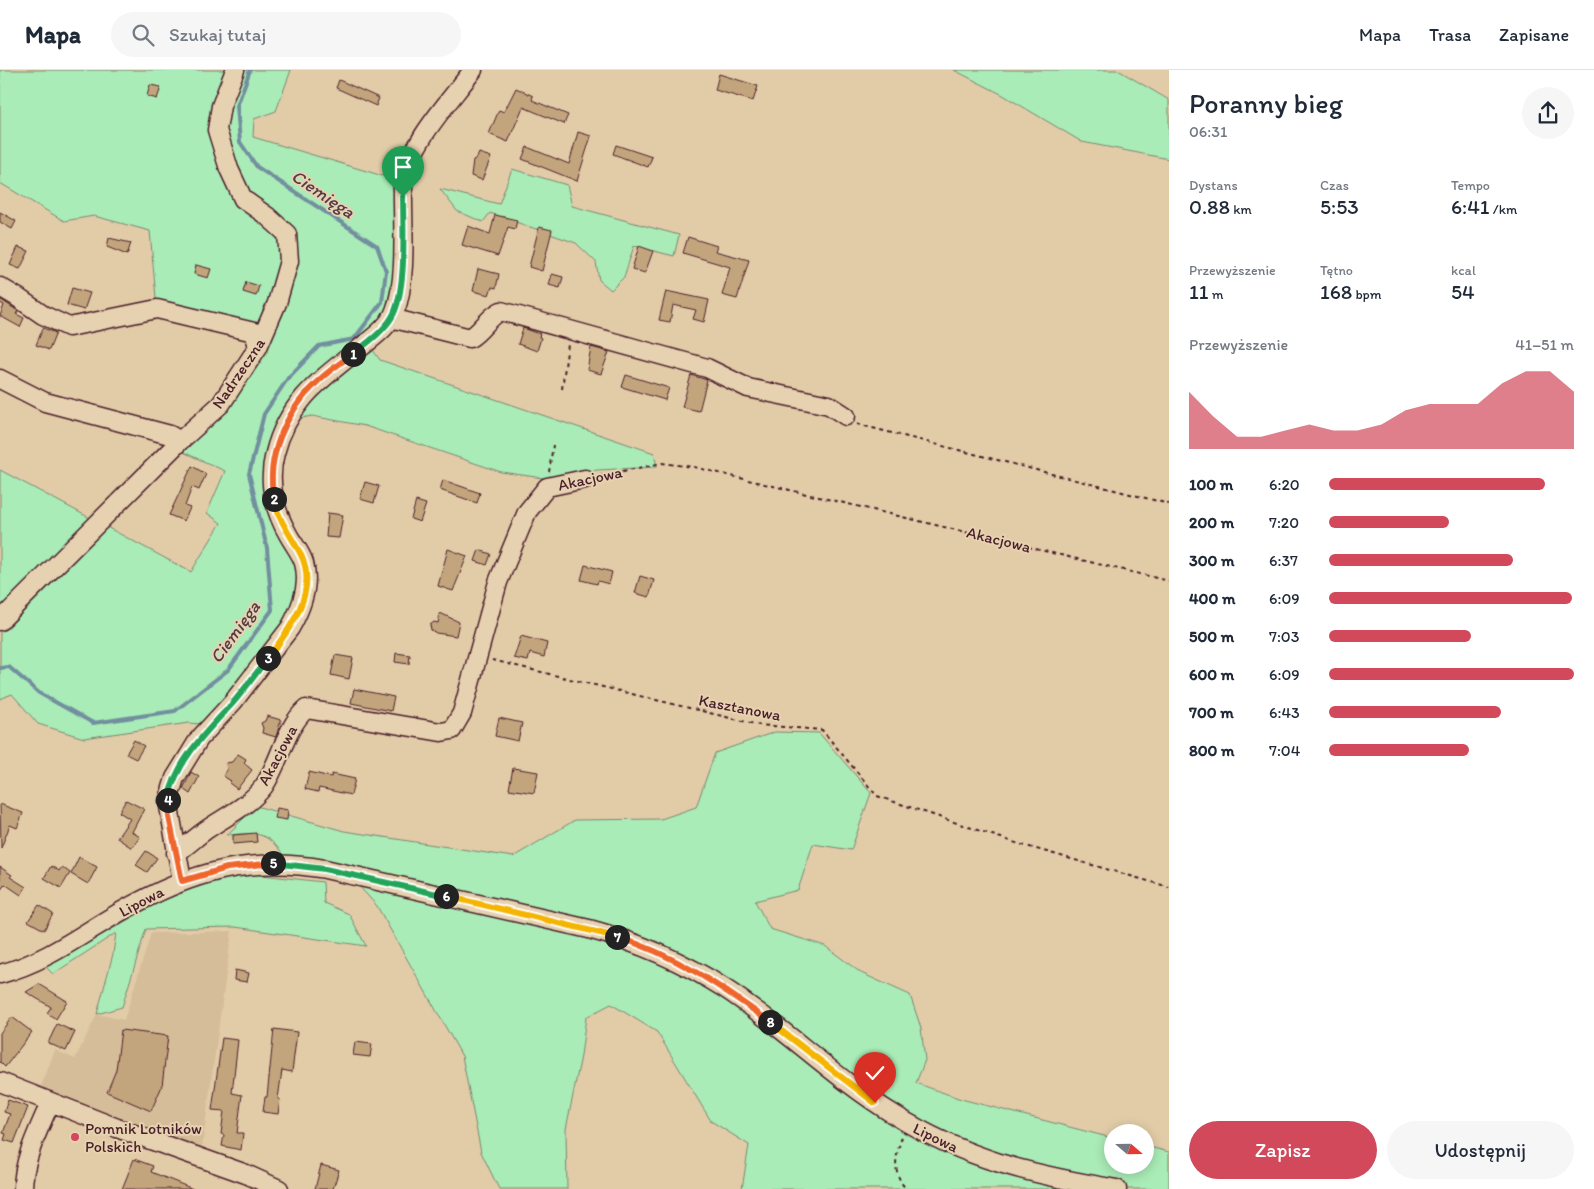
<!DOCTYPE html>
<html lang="pl">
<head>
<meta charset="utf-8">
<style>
	:root { --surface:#fff; --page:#f6f6f7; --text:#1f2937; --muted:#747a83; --line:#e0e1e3; --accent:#d1495b }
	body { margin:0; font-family:Itim,sans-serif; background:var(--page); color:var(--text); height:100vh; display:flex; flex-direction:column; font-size:19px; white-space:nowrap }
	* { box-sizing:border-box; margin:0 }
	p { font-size:16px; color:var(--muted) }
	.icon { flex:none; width:28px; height:28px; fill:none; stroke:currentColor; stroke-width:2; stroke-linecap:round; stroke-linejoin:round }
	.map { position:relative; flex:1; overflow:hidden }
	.drawer { display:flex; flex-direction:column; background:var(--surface); width:425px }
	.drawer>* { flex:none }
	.needle { width:32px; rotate:110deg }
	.controls { position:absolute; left:1104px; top:1054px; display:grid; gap:10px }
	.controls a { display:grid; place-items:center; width:50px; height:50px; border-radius:50%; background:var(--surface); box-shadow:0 2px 12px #0003; font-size:25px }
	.pin { position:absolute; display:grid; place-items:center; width:42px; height:42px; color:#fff; margin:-51px -21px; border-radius:50% 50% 50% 0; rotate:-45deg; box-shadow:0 0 5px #0007 }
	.pin .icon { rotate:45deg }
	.km { position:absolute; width:25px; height:25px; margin:-12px; border-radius:50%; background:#222; color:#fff; font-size:14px; line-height:25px; text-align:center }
	.round { display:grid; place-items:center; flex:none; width:52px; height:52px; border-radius:26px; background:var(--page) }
	.headline { display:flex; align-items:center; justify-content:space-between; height:85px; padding:0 20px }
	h1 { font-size:28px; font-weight:600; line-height:38px }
	.figures { display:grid; grid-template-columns:repeat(3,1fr); gap:8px; height:85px; padding:5px 20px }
	.figures div { display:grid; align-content:center }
	.figures b { font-size:21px; font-weight:600 }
	.figures small { font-size:14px; font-weight:400 }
	.figures p { font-size:14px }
	.chart { height:140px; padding:10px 20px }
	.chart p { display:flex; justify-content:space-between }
	.chart svg { width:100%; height:90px; margin-top:5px; fill:var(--accent); opacity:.7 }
	.action { display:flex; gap:10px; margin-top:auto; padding:10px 20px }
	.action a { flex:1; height:58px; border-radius:30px; background:var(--accent); color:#fff; font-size:20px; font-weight:600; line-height:58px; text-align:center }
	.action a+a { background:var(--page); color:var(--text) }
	ul { padding:0 20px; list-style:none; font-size:16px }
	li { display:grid; grid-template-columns:80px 60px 1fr; align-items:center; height:38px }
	li i { height:12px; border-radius:6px; background:var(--accent) }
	header { display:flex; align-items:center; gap:30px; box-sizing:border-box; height:70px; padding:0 25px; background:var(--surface); border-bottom:1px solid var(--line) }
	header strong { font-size:24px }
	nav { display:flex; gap:28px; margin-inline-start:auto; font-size:18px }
	.search { width:350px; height:45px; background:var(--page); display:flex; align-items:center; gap:12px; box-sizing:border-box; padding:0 18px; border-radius:28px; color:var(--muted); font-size:19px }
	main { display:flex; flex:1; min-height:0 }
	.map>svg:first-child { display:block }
</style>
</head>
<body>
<header>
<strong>Mapa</strong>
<div class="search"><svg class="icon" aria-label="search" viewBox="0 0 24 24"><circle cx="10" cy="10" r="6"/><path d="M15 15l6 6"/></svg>Szukaj tutaj</div>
<nav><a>Mapa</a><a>Trasa</a><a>Zapisane</a></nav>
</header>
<main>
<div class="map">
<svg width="1169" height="1119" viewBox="0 0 1169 1119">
	<rect width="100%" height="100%" fill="#e2cca8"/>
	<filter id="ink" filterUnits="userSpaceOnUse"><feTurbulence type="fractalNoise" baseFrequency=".02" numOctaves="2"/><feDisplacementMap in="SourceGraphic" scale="10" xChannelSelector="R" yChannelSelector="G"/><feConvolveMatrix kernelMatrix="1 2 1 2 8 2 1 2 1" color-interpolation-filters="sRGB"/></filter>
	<g filter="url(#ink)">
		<path fill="#d6bd99" d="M 232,861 L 202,1078 L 40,1019 L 55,980 L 75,989 L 97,944 L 124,950 L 151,863 Z"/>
		<path fill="#a9ecb7" stroke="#7a8671" d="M 0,0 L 291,0 L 276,41 L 254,49 L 253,67 L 403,112 L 401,214 L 367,272 L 380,290 L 654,383 L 657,397 L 597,400 L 550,409 L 501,402 L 365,356 L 312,346 L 287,351 L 271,411 L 302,487 L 290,558 L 212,655 L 189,653 L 84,668 L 38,654 L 12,624 L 0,629 L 0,400 L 191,502 L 221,453 L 207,443 L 225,401 L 181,381 L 232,334 L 258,277 L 253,262 L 157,239 L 150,161 L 94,146 L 64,151 L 0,113 Z
			M 954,0 L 1118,0 L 1169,30 L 1169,89 L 1082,72 L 1003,25 Z
			M 512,99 L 567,115 L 572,136 L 679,165 L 674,186 L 634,176 L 624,207 L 611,220 L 599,210 L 596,192 L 576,173 L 490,143 L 483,152 L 457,141 L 440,119 L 499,134 Z
			M 775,662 L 819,663 L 871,723 L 851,780 L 813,774 L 798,820 L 755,831 L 770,859 L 825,876 L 861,903 L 910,925 L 921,958 L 925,990 L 916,1013 L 961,1029 L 1112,1068 L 1112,1095 L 1145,1095 L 1145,1076 L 1169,1082 L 1169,1119 L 742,1119 L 749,1075 L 711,1051 L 657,962 L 611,934 L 586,947 L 581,986 L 566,1059 L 567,1119 L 499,1119 L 481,1082 L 462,986 L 377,836 L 340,795 L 284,786 C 266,760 256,763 227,765 L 256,736 L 344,761 L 513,787 L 575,750 L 661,749 L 696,737 L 715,683 Z
			M 244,803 L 323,812 L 324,833 L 349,844 L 366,876 L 235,857 L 146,859 L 122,937 L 97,944 L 113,884 L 116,863 L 53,904 L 46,897 L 174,823 Z"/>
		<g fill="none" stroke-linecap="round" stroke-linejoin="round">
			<path stroke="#728f9f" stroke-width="4" d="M 0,598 L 9,597 L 39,623 L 93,653 L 175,641 L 228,600 L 272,540 L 267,478 L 249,404 L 264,344 L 288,308 L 319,276 L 354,269 L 382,232 L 386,201 L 377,176 L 257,97 L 240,72 L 237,36 L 250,0"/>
		</g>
		<path fill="#c3a57d" stroke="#4a1f2b" d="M 719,4 L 758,16 L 753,31 L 715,20 Z
			M 339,10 L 379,28 L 376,36 L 336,18 Z
			M 150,15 L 161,17 L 157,29 L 147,26 Z
			M 516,18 L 533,26 L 532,30 L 568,45 L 564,54 L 523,37 L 508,72 L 489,64 L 499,40 L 504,42 Z
			M 578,62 L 591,66 L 577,111 L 522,89 L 527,77 L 569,94 Z
			M 616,75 L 652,87 L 648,97 L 613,84 Z
			M 479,83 L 491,87 L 482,110 L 471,106 L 473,90 L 477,88 Z
			M 0,142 L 16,151 L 12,159 L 0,152 Z
			M 495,145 L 517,150 L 515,159 L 508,157 L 498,186 L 462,175 L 468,156 L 490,164 Z
			M 539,157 L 552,160 L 542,201 L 529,197 Z
			M 688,167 L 717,176 L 715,181 L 749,190 L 737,229 L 722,225 L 730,197 L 683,183 Z
			M 109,168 L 131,173 L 127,185 L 107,177 Z
			M 639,176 L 653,181 L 645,203 L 632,199 Z
			M 18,177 L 29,181 L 20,199 L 10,195 Z
			M 196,195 L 211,199 L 208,208 L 194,204 Z
			M 478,199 L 499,204 L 496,218 L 492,217 L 489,225 L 473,221 Z
			M 552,204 L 563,207 L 560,218 L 549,215 Z
			M 246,212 L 259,216 L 256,226 L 243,222 Z
			M 72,218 L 90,223 L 84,240 L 67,235 Z
			M 666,221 L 709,230 L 704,252 L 693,249 L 696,240 L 673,235 L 670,252 L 659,250 Z
			M 0,229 L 18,241 L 16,244 L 24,248 L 20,257 L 0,246 L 4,235 L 0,233 Z
			M 43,258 L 56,263 L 49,280 L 36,275 Z
			M 523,258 L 540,264 L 539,267 L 541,268 L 537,281 L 518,274 Z
			M 591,277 L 609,282 L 601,304 L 587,300 Z
			M 626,305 L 669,318 L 665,330 L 622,317 Z
			M 691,305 L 707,310 L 699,341 L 682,337 Z
			M 192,396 L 206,404 L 199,420 L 192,417 L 185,436 L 190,438 L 184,451 L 169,445 Z
			M 443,410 L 480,423 L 477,433 L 440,420 Z
			M 365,412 L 379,416 L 374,433 L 360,429 Z
			M 416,431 L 426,434 L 420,452 L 411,449 Z
			M 328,443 L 343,445 L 339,468 L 326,467 Z
			M 448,479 L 467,486 L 453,521 L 438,516 Z
			M 479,480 L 491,484 L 487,495 L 475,491 Z
			M 585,495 L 612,502 L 609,514 L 598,511 L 597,514 L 581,510 Z
			M 640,506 L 654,510 L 649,527 L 635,523 Z
			M 440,543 L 459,552 L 456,566 L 436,563 L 431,560 L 430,555 L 434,552 L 438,553 Z
			M 521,566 L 547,573 L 544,587 L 530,583 L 528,591 L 514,588 Z
			M 396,583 L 410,585 L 409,594 L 395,592 Z
			M 335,585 L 353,588 L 349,609 L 331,605 Z
			M 354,619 L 394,627 L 391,641 L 351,633 Z
			M 267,646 L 281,650 L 276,667 L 262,663 L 263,658 L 261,653 L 265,651 Z
			M 499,648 L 522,653 L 518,671 L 495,666 Z
			M 134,670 L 144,676 L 136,689 L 126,684 Z
			M 238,684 L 246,689 L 244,693 L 252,700 L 237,719 L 229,713 L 231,711 L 223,706 L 227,700 L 226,693 L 232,692 Z
			M 513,698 L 538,702 L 534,723 L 509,719 Z
			M 191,702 L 199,707 L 190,724 L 183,719 Z
			M 309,702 L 331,707 L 332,704 L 355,709 L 351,725 L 319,718 L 318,722 L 305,719 Z
			M 126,730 L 144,739 L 132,762 L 140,767 L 132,778 L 117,768 L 130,749 L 119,742 Z
			M 0,734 L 23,743 L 17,758 L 10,755 L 1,778 Z
			M 277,738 L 288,740 L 287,750 L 275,748 Z
			M 256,763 L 257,772 L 233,774 L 233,765 Z
			M 146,781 L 157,788 L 147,802 L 136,795 Z
			M 79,787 L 97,797 L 88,814 L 71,804 Z
			M 51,796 L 59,801 L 62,797 L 70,803 L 61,818 L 44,808 Z
			M 0,797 L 12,805 L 10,807 L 26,817 L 21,825 L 5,814 L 0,821 Z
			M 39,835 L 53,844 L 44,860 L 28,851 Z
			M 235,900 L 249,903 L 247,912 L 234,910 Z
			M 39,914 L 67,931 L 56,949 L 47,943 L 51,937 L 26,922 Z
			M 12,947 L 32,962 L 5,997 L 0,992 L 0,963 Z
			M 57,954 L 75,962 L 66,981 L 48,973 Z
			M 274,959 L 297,962 L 292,1002 L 282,1000 L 278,1029 L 280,1029 L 278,1044 L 263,1042 L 265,1027 L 267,1027 Z
			M 121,960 L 168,966 L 162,1016 L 151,1041 L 107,1022 L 116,1000 Z
			M 222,968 L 238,970 L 232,1023 L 242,1025 L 237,1063 L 243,1063 L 241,1080 L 222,1076 L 224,1065 L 221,1064 L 224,1041 L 212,1040 Z
			M 355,972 L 372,974 L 370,987 L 353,985 Z
			M 8,1030 L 28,1037 L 14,1073 L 4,1070 L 6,1064 L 3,1063 L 10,1044 L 4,1042 Z
			M 134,1089 L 153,1096 L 151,1102 L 193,1119 L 122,1119 Z
			M 321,1095 L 339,1100 L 333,1119 L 315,1119 Z"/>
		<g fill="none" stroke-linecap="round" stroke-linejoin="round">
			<g stroke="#4a1f2b" stroke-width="21">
				<path id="minor" d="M 0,217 L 17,227 L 43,245 L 69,257 L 157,239 L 254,262 L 258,277
					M 391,248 L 470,268 C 482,261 488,247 501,241 L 707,298 L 748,318 L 829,335 L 846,346
					M 0,309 L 45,332 L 170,365 L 180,371
					M 0,551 L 180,371 L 221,334 L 258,277 L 277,233 L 289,191 L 287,164 L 267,146 L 243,129 L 229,99 L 217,60 L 221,36 L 235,0
					M 176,783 C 187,776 196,767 206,760 C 226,746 249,736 264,716 C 280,692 285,658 306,639 L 441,662 L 452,660 L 462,643 L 498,512 L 527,442 L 547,417 L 585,409
					M 182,811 L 168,731 L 175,708 L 199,669 L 233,632 L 290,558 C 301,539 310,515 304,493 C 301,483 294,475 289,466 C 274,440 267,413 275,383 C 288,332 320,310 359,279 C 372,268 389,257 395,241 C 408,208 402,148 403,112 C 413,69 447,35 473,0
					M 0,904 C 39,894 71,872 105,851 C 177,807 240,784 325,799 L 589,859 C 637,872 682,891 724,918 C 783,956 833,1007 893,1044 C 966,1090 1034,1105 1117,1119
					M 0,1012 L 117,1058 L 246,1104 L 279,1119
					M 23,1119 C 23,1089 39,1059 50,1033"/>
			</g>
			<path stroke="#4a1f2b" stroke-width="2" stroke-dasharray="4 4" stroke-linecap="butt" d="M 562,319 L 568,274
				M 857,354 L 1169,434
				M 549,402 L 553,375
				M 599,406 L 662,393 L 694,397 L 1169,511
				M 492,590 L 759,655 L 822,660 L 877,726 L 1019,774 L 1169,817
				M 902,1067 C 895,1087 892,1102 906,1119"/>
			<use href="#minor" stroke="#e6d1b0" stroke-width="18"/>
		</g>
	</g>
	<g fill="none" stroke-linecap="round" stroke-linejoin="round" filter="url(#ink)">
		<g stroke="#fff" stroke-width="10">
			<path id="split-1" d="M 353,284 C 367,273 383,262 392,247 C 407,221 403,158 403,127"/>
		</g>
		<g stroke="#fff" stroke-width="10">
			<path id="split-2" d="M 274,429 C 265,387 286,342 316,313 C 327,302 340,293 353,284"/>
		</g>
		<g stroke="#fff" stroke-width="10">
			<path id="split-3" d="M 268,588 C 289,560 319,522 301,485 C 292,467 278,450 274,429"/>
		</g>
		<g stroke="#fff" stroke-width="10">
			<path id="split-4" d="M 168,730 C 176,691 206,662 232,634 C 245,619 256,603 268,588"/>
		</g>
		<g stroke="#fff" stroke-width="10">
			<path id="split-5" d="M 168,730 L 169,747 L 182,811 L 227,798 L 273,793"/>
		</g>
		<g stroke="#fff" stroke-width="10">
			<path id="split-6" d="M 273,793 L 325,799 L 446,826"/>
		</g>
		<g stroke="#fff" stroke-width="10">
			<path id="split-7" d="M 446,826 L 617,867"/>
		</g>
		<g stroke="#fff" stroke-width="10">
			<path id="split-8" d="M 617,867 C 674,884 722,917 770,952"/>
		</g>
		<g stroke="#fff" stroke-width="10">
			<path id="split-9" d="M 770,952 L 875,1033"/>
		</g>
		<use href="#split-1" stroke="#22a559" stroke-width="6"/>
		<use href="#split-2" stroke="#f0652b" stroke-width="6"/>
		<use href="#split-3" stroke="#f5b400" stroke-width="6"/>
		<use href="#split-4" stroke="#22a559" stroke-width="6"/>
		<use href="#split-5" stroke="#f0652b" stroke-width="6"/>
		<use href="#split-6" stroke="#22a559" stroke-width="6"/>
		<use href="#split-7" stroke="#f5b400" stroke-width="6"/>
		<use href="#split-8" stroke="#f0652b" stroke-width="6"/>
		<use href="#split-9" stroke="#f5b400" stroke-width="6"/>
	</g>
	<circle fill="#d1495b" stroke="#e6d1b0" stroke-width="2" cx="75" cy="1067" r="5"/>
	<g text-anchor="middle" stroke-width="4" stroke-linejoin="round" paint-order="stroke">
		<g font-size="16" fill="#4a1f2b" stroke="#e6d1b0">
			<text transform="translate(238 303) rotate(-56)" y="6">Nadrzeczna</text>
			<text transform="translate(590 408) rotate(-12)" y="6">Akacjowa</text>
			<text transform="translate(999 469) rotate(14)" y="6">Akacjowa</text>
			<text transform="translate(740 637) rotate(11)" y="6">Kasztanowa</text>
			<text transform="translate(277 685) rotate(-62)" y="6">Akacjowa</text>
			<text transform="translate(141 831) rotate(-28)" y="6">Lipowa</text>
			<text transform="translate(936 1067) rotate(26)" y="6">Lipowa</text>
		</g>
		<g font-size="16" fill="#4a1f2b" stroke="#e6d1b0" text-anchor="start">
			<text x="85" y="1064">Pomnik Lotników<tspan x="85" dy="18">Polskich</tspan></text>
		</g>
		<g font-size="18" font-style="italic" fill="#543b48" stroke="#e6d1b0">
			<text transform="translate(323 124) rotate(34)" y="6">Ciemięga</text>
			<text transform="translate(235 562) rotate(-54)" y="6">Ciemięga</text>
		</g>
	</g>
</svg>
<div class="controls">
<a><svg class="needle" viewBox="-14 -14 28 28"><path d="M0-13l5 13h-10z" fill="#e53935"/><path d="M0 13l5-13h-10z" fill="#747a83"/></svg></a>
</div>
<div class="pin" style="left:403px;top:127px;background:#1e9e55"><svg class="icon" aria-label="arrive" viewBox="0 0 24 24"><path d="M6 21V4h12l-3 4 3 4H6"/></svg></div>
<div class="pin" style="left:875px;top:1033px;background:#d93025"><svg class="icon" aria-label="check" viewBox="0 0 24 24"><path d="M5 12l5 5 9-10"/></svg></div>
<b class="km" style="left:353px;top:284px">1</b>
<b class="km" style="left:274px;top:429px">2</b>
<b class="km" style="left:268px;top:588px">3</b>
<b class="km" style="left:168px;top:730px">4</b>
<b class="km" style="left:273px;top:793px">5</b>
<b class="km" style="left:446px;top:826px">6</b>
<b class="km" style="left:617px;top:867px">7</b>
<b class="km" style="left:770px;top:952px">8</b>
</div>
<section class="drawer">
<div class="headline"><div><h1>Poranny bieg</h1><p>06:31</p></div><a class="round"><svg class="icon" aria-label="share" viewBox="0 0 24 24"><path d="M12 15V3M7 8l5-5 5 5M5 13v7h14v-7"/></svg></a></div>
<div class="figures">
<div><p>Dystans</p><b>0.88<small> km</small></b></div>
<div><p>Czas</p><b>5:53</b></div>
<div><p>Tempo</p><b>6:41<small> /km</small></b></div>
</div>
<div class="figures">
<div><p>Przewyższenie</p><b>11<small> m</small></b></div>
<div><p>Tętno</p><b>168<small> bpm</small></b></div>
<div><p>kcal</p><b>54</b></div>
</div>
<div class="chart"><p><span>Przewyższenie</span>41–51 m</p>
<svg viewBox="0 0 160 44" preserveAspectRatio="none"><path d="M0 44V16L10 28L20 38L30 38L40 35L50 32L60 35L70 35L80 32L90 25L100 22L110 22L120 22L130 12L140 6L150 6L160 16V44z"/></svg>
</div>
<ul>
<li><b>100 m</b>6:20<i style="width:88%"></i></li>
<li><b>200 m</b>7:20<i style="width:49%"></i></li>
<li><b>300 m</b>6:37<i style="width:75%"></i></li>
<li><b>400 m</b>6:09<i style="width:99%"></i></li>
<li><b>500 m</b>7:03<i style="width:58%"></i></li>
<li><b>600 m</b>6:09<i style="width:100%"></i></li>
<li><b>700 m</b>6:43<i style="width:70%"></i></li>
<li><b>800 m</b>7:04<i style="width:57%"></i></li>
</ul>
<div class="action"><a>Zapisz</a><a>Udostępnij</a></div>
</section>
</main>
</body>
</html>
